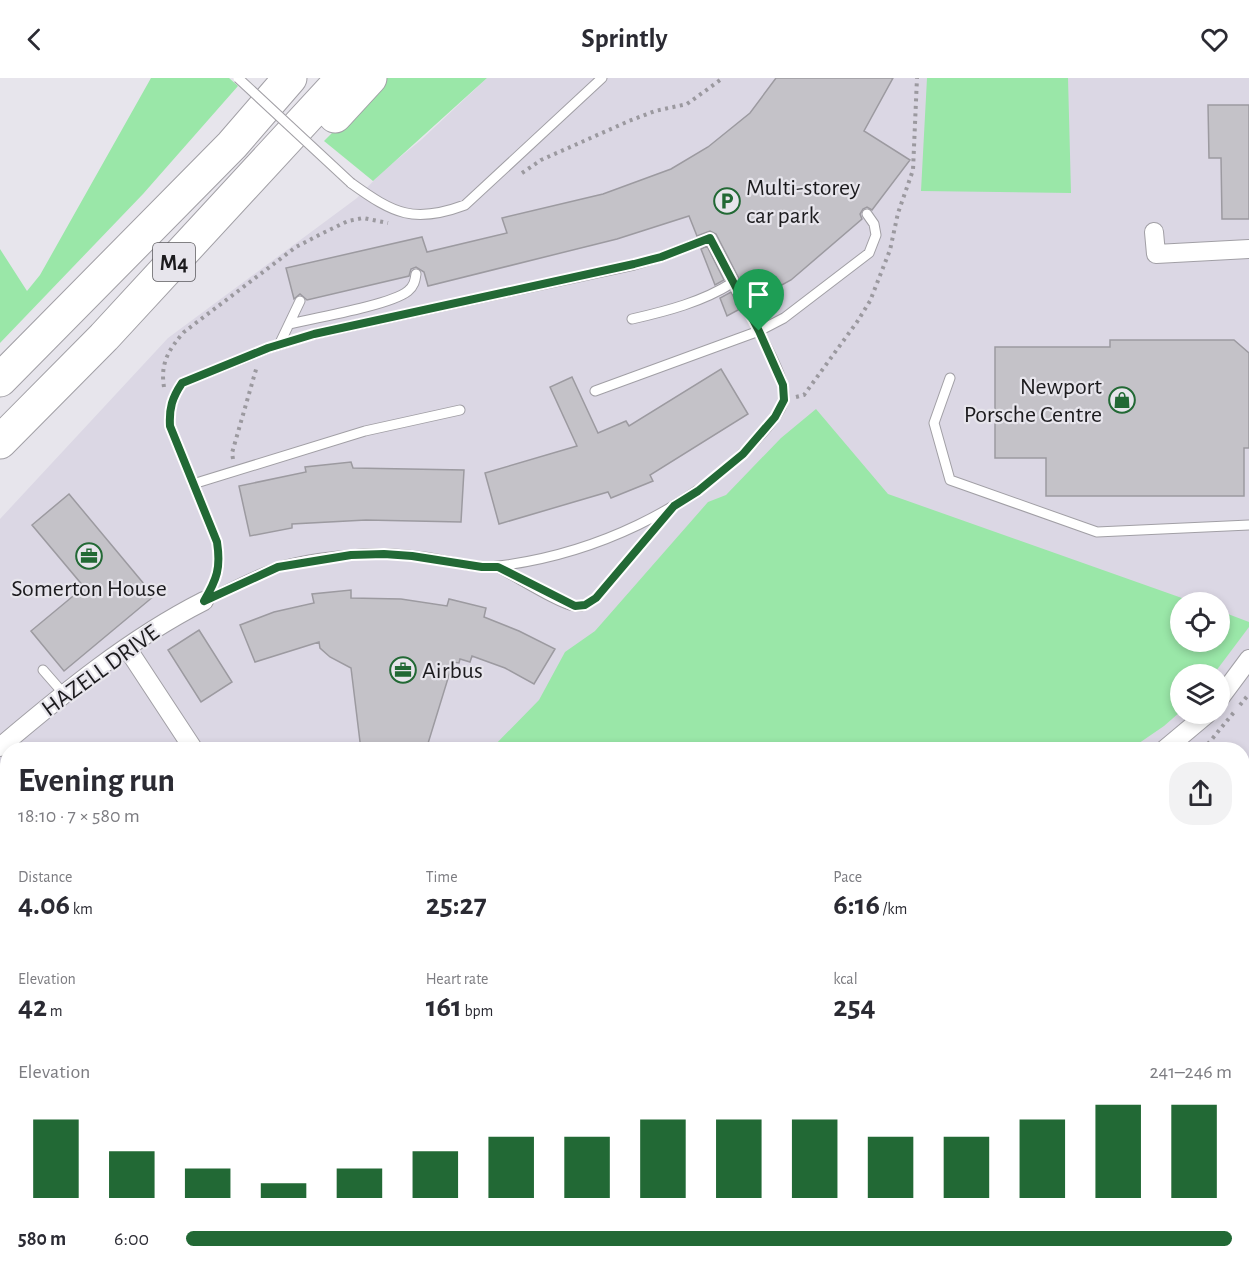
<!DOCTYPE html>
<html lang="en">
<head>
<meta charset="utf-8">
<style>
	:root { --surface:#fff; --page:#f2f2f3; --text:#2b2b33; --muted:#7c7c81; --accent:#226935 }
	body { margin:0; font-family:"Alegreya Sans",sans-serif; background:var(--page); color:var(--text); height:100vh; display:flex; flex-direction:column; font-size:22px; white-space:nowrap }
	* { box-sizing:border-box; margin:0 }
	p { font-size:20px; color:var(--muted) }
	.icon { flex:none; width:33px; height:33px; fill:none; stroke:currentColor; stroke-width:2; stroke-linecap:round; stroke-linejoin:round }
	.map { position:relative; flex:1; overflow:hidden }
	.side { position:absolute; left:0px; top:664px; width:1250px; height:532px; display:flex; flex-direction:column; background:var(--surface); border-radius:24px 24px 0 0; box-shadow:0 3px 9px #0003 }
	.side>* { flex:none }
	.controls { position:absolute; left:1170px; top:514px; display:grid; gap:12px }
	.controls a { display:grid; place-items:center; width:60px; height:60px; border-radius:50%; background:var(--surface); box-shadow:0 3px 9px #0003; font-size:30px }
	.pin { position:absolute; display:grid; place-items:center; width:51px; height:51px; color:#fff; margin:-62px -26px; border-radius:50% 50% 50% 0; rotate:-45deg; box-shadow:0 0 6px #0007 }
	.pin .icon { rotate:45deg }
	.round { display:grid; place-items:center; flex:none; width:63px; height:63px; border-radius:24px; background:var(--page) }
	.head { display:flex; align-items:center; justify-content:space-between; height:102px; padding:0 18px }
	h1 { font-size:33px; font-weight:600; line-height:45px }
	.metrics { display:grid; grid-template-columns:repeat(3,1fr); gap:9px; height:102px; padding:6px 18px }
	.metrics div { display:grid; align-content:center }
	.metrics b { font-size:30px; font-weight:600 }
	.metrics small { font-size:16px; font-weight:400 }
	.metrics p { font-size:16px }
	.chart { height:168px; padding:12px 18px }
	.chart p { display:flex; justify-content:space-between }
	.chart svg { width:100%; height:108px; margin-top:6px; stroke:var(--accent); stroke-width:6 }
	ul { padding:0 18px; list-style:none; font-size:20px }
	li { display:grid; grid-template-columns:96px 72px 1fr; align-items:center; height:45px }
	li i { height:15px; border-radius:8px; background:var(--accent) }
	header { display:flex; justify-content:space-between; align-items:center; height:78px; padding:0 18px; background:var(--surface); font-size:27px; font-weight:600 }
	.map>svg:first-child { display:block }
</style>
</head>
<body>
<header><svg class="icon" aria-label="back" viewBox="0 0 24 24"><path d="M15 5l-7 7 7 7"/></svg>Sprintly<svg class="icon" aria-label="heart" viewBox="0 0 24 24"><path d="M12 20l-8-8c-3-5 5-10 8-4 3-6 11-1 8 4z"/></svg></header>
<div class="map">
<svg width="1249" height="1196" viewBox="0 0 1249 1196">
	<rect width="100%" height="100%" fill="#e7e5ec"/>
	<path fill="#dbd7e4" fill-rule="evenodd" d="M 487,0 L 1249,0 L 1249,718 L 1242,723 L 1242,672 L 8,672 L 8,1190 L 507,1190 L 500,1196 L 0,1196 L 0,441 L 168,260 L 357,120 L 383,93 L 421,62 ZM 1180,525 L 1220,525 L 1220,564 L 1180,564 ZM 1180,597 L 1220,597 L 1220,636 L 1180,636 Z
		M 1242,1004 L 1249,1012 L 1249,1196 L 688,1196 L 695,1190 L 1242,1190 Z"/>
	<path fill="#9ae7a8" d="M 151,0 L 229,0 L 238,8 L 143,116 L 0,265 L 0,171 L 27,213 L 40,197 Z
		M 387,0 L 487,0 L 373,103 L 324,63 Z
		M 927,0 L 1068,0 L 1071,115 L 921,113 Z
		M 816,331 L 888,416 L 1196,525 L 1180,525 L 1180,564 L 1220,564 L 1220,533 L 1249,544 L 1249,549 L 1213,597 L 1180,597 L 1180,634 L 1164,648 L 1129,672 L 490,672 L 539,622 L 565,574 L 595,553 L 708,424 L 726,417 L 781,360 Z"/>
	<path fill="#72c883" d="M 815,1190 L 1003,1190 L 1008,1196 L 802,1196 Z"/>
	<path fill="#c4c2c8" stroke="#9c9aa0" stroke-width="1.5" d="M 776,0 L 893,0 L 864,53 L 910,82 L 872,132 L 867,129 L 863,131 L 860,136 L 862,141 L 791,202 L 751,224 L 716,156 L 710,153 L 697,158 L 689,138 L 617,161 L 428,208 L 424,194 L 416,189 L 411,191 L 409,198 L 307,222 L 300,216 L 294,221 L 286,190 L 422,159 L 427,174 L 507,155 L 502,140 L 603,116 L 671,91 L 708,69 L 750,35 Z
		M 1208,27 L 1249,27 L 1249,141 L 1222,141 L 1221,80 L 1209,80 Z
		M 707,168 L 724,202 L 715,207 L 701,171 Z
		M 731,214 L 740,231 L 727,238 L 720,220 Z
		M 1110,262 L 1234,262 L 1249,275 L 1249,370 L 1244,370 L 1244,418 L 1046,418 L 1046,380 L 995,380 L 995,269 L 1110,269 Z
		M 721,291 L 748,336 L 650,397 L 653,403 L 611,420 L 608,414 L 499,446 L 485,395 L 577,368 L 550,309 L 572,299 L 598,355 L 626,343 L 629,348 Z
		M 351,384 L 353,390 L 464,392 L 461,444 L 366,442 L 292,446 L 292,450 L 250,458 L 239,408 L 306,394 L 305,389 Z
		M 69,416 L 154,518 L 64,593 L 31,553 L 84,509 L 32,447 Z
		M 351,512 L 351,520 L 401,521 L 447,528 L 449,521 L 486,530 L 484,539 L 519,553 L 555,571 L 534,606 L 505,590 L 472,578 L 470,584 L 460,581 L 459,585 L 453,584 L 426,672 L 361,672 L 351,590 L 330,579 L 320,570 L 319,564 L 255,584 L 240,547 L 274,534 L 314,525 L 312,516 Z
		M 199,552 L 232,604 L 201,624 L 168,572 Z"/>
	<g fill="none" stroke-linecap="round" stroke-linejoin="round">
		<g stroke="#a19fa5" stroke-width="11">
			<path id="service" d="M 351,105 C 394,136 414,146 465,127 L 602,0
				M 632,241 C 667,233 702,224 732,205
				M 289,246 C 315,240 391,227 408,213 C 414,208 415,203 416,196
				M 279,267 L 300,223
				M 950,300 L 934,345 L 950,402 L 1097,454 L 1249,447
				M 193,406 L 365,353 L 460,332
				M 497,489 C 514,497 559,526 574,528 C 583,530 590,524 596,520 L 671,432
				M 204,523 C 217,501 221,490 217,464 L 170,348 C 169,330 172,320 182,305 L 269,270 L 314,256 L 634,187 L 661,179 L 710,160 L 759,253 L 784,240 L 869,175 L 876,157 L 874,146 L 867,136
				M 204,523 C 228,512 253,497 279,489 C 301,482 327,479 350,477 C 380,474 411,476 441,482 C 460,485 480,491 499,488 C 594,476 690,432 756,362 C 765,352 781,335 784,321 C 786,302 767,271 759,253 L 595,313
				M 43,592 L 64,616
				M 0,1012 L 8,1013"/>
		</g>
		<g stroke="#a19fa5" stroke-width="20">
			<path id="minor" d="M 1154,154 L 1156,176 L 1249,171
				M 127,570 L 194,672
				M 1220,620 L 1249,581
				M 0,669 C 64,615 129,561 204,523
				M 1164,672 L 1207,636
				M 488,1190 L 489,1196
				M 32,1196 L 41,1190"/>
		</g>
		<g stroke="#a19fa5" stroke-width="31">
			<path id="primary" d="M 1242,761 L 1249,755
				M 1242,797 L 1249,791
				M 627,1190 L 634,1196
				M 523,1196 L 532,1190
				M 688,1196 L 695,1190"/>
		</g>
		<g stroke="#a19fa5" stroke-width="35">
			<path id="motorway" d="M 335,38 L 370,0
				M 0,302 L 232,67 L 290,0
				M 0,364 L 104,259 L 343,0"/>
		</g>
		<path stroke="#9b999f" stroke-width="4" stroke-dasharray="3 4.5" stroke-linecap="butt" d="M 522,95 L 541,82 L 629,43 L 655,33 L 687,26 L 723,0
			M 164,309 C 160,285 169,271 184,254 L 296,169 L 321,156 L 348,143 L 363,140 L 388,145
			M 796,319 L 804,317 L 857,244 L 870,223 L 890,172 L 898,135 L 913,92 L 917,0
			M 233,381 L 232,375 L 257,288
			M 1240,627 L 1249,616
			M 1203,672 L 1235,633
			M 0,947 L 8,947"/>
		<use href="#service" stroke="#fff" stroke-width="9"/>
		<use href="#minor" stroke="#fff" stroke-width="18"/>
		<use href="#primary" stroke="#fff" stroke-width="28"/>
		<use href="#motorway" stroke="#fff" stroke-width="33"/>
		<g stroke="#a19fa5" stroke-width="11" stroke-linecap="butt">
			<path id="service-bridge" d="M 238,0 L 351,105"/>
		</g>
		<use href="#service-bridge" stroke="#fff" stroke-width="9"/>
	</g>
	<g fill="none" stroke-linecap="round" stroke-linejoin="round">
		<g stroke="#fff" stroke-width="12">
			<path id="route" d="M 710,160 L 759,253 L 783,307 L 784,322 L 775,339 L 743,376 L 698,413 L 674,428 L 596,520 L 585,527 L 575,528 L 498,489 L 482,489 L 412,478 L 384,476 L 351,477 L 278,489 L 204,523 C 217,501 221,490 217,464 L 170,348 C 169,330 172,320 182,305 L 268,270 L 314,256 L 634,186 L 661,179 Z"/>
		</g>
		<use href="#route" stroke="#226935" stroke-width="8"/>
	</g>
	<defs>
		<g id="parking-ring" transform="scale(1.35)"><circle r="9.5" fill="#e7e5ec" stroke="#226935" stroke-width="1.5"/><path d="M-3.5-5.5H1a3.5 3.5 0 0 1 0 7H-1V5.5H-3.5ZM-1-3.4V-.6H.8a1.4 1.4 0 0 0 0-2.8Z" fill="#226935"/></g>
		<g id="shop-ring" transform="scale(1.35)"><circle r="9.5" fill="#e7e5ec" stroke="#226935" stroke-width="1.5"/><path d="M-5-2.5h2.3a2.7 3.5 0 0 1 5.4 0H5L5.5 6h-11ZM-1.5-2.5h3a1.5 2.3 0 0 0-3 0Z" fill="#226935"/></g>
		<g id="office-ring" transform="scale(1.35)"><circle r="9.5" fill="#e7e5ec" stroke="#226935" stroke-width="1.5"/><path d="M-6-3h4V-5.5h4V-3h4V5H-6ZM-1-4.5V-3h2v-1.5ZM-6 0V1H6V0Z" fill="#226935"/></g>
	</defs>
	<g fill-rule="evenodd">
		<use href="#parking-ring" x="727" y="123"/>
		<use href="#shop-ring" x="1122" y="322"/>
		<use href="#office-ring" x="89" y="478"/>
		<use href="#office-ring" x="403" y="592"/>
	</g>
	<g text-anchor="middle" stroke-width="4.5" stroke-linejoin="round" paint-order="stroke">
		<rect fill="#e7e5ec" stroke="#59585c" stroke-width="1.5" x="153" y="165" width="42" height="38" rx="4.5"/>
		<g font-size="22" font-weight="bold" fill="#1c1b1e">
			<text x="174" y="192">M4</text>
		</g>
		<g font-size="24" fill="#1c1b1e" stroke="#e7e5ec" text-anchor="start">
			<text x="746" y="117">Multi-storey<tspan x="746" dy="28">car park</tspan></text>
			<text x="1102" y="316" text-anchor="end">Newport<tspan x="1102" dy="28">Porsche Centre</tspan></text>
			<text x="89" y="518" text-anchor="middle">Somerton House</text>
			<text x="422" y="600">Airbus</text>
		</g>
		<g font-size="24" fill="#1c1b1e" stroke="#e7e5ec">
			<text transform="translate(100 592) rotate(-36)" y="8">HAZELL DRIVE</text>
		</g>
	</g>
</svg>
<div class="controls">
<a><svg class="icon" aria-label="locate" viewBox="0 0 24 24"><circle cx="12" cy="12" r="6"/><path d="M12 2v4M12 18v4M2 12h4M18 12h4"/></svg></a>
<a><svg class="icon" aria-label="layers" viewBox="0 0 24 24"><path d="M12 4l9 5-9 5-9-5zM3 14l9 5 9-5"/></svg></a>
</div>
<div class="pin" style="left:759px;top:253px;background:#1e9e55"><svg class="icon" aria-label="arrive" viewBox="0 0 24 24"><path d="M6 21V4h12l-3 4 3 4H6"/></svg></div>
<section class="side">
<div class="head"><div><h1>Evening run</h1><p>18:10 · 7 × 580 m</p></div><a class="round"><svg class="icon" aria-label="share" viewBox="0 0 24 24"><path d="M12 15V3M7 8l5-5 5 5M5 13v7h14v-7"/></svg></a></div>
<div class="metrics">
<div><p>Distance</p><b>4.06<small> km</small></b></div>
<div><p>Time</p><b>25:27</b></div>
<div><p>Pace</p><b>6:16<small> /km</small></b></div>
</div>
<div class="metrics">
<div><p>Elevation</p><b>42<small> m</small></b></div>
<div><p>Heart rate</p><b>161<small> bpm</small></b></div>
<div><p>kcal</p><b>254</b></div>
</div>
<div class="chart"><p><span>Elevation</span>241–246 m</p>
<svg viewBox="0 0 160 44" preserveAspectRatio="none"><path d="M5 44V12M15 44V25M25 44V32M35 44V38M45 44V32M55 44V25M65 44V19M75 44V19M85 44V12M95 44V12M105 44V12M115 44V19M125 44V19M135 44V12M145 44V6M155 44V6"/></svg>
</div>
<ul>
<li><b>580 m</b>6:00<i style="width:100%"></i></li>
</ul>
</section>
</div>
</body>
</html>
